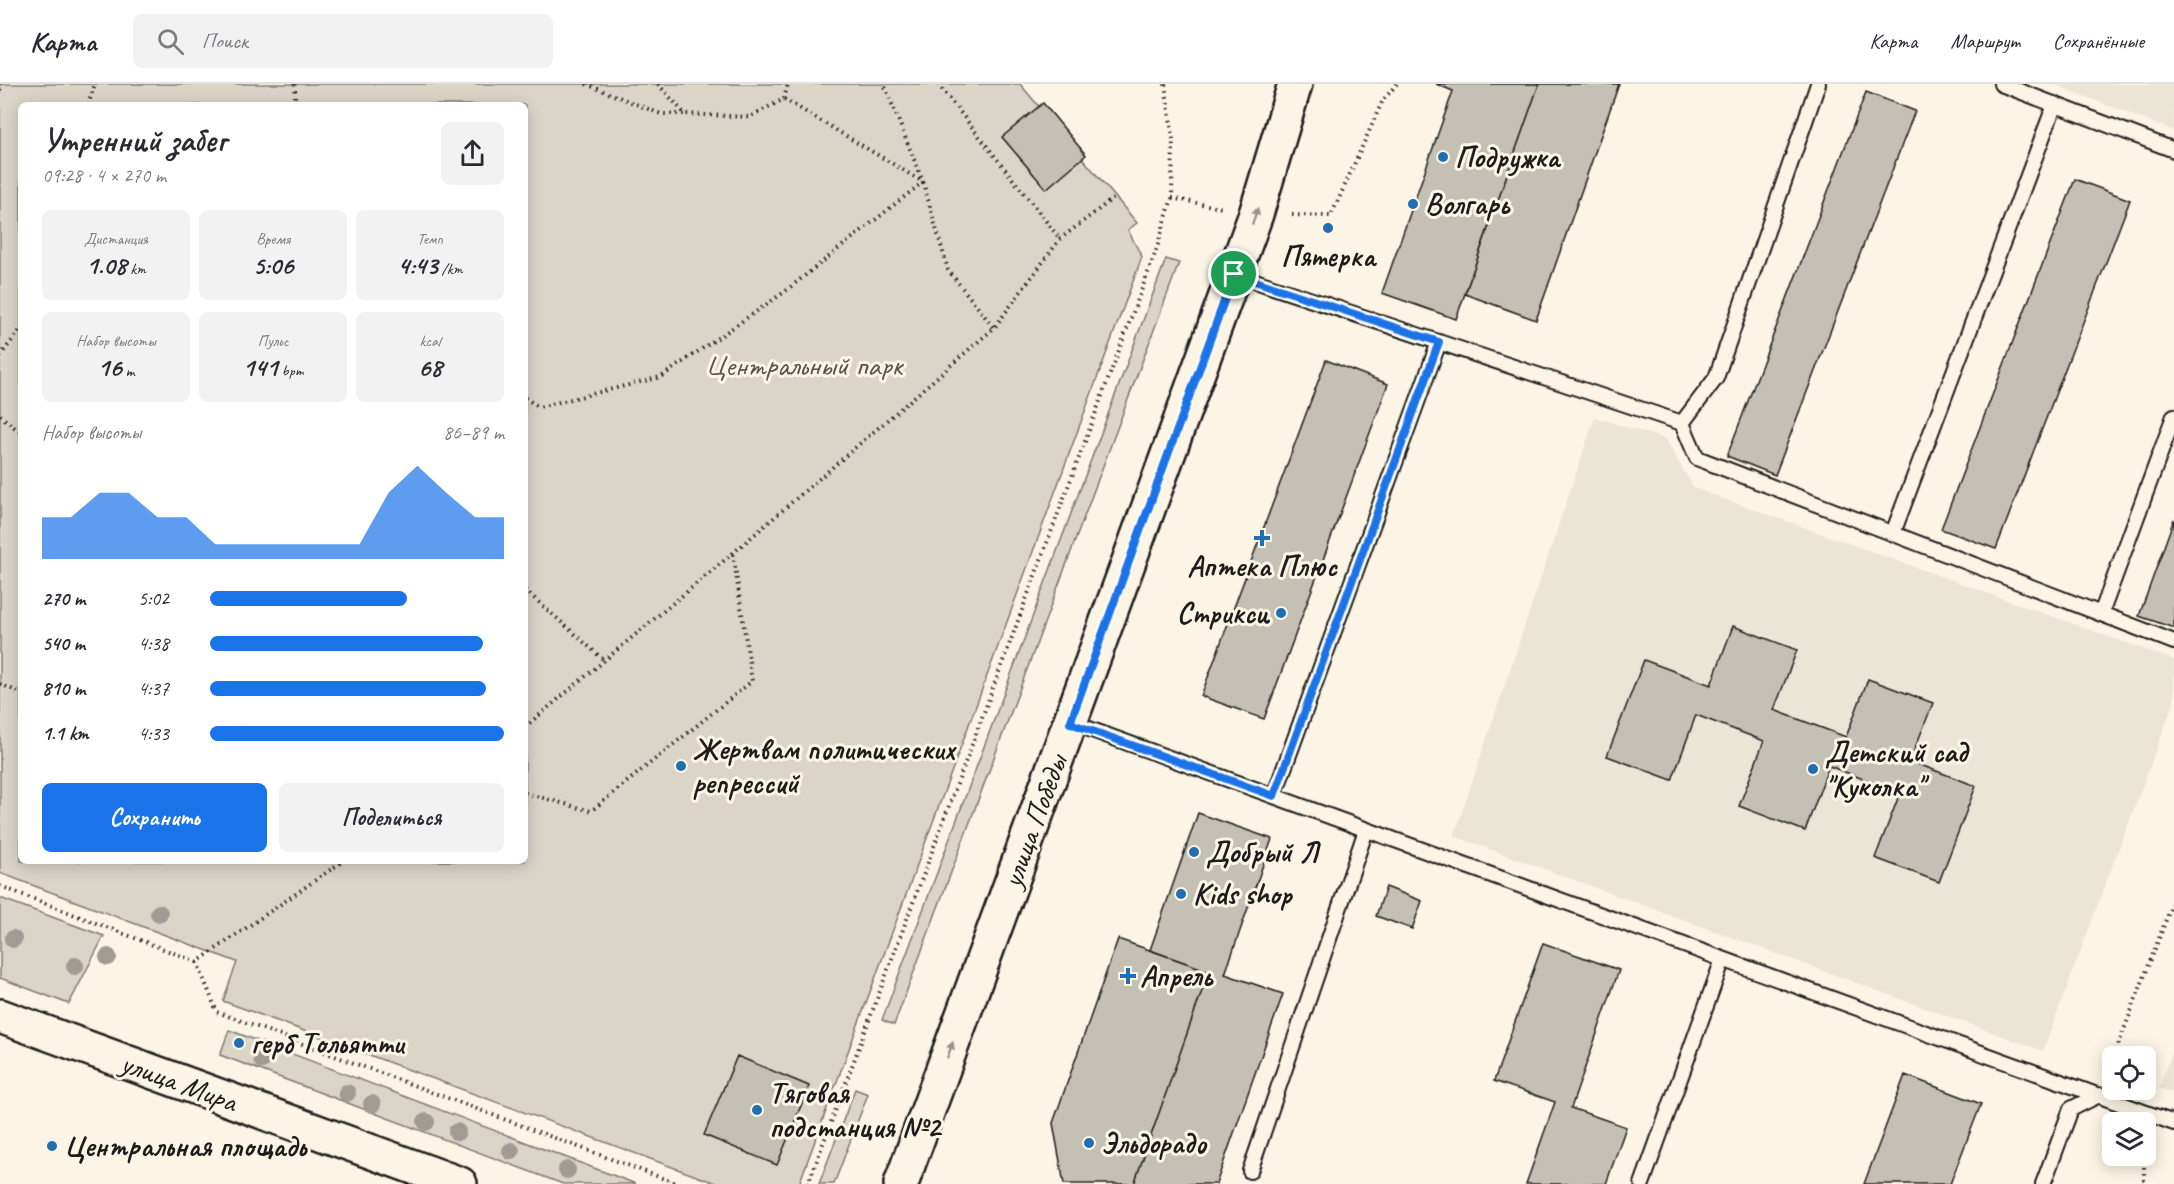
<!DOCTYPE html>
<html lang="ru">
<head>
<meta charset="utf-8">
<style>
	:root { --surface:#fff; --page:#f2f2f3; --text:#2b2b33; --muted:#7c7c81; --line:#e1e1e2; --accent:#1a73e8 }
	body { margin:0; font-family:Caveat,sans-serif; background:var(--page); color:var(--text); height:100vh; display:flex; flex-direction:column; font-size:22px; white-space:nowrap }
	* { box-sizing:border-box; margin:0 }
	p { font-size:20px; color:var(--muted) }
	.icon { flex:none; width:33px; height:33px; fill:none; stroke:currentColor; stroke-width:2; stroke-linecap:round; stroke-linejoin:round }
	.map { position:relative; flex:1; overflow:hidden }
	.side { position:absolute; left:18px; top:18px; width:510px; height:762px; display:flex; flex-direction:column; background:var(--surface); border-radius:9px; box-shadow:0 3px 15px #0003 }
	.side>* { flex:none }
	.tools { position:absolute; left:2102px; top:962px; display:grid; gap:12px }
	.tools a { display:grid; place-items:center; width:54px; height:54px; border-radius:9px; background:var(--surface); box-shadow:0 3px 15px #0003; font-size:30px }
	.pin { position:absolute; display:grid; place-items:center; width:51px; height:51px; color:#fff; margin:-26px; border:3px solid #fff; border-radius:50%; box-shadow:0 2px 6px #0007 }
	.round { display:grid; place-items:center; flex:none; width:63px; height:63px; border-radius:9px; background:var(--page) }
	.head { display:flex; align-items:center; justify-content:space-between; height:102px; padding:0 24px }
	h1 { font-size:33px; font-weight:800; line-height:45px }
	.figures { display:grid; grid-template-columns:repeat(3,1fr); gap:9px; height:102px; padding:6px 24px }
	.figures div { display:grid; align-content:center; border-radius:9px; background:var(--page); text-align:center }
	.figures b { font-size:26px; font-weight:800 }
	.figures small { font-size:16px; font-weight:400 }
	.figures p { font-size:16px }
	.chart { height:168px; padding:12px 24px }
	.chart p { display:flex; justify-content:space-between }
	.chart svg { width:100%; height:108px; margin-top:6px; fill:var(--accent); opacity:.7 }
	.cta { display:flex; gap:12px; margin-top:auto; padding:12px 24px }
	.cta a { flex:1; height:69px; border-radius:9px; background:var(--accent); color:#fff; font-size:24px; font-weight:800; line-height:69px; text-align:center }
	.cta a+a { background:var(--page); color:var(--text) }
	ul { padding:0 24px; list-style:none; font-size:20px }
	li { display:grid; grid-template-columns:96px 72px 1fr; align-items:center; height:45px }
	li i { height:15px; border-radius:8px; background:var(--accent) }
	header { display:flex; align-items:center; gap:36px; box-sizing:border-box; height:84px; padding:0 30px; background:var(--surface); border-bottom:2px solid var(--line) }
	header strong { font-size:28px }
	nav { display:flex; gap:33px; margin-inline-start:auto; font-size:21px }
	.search { width:420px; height:54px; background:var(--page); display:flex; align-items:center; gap:15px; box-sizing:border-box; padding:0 21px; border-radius:9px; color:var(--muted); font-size:22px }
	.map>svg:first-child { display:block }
</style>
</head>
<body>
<header>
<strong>Карта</strong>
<div class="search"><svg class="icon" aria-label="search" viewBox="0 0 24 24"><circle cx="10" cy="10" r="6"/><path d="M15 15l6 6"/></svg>Поиск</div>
<nav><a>Карта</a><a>Маршрут</a><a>Сохранённые</a></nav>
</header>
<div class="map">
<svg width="2174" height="1100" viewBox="0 0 2174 1100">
	<rect width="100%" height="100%" fill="#fcf5e5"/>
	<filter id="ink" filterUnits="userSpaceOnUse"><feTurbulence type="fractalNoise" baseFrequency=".0167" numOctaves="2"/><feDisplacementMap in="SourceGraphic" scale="12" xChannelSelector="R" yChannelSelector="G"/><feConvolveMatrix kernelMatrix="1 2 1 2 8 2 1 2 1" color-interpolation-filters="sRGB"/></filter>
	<g filter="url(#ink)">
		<path fill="#ebe5d6" d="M 2053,0 L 2174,0 L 2174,47 Z
			M 1595,333 L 1665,355 L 1694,404 L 2174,576 L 2174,618 L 2043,967 L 1454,752 Z
			M 2174,963 L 2174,1010 L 2159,1004 Z"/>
		<path fill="#dbd5c8" stroke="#7c7872" stroke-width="1.5" fill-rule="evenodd" d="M 0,0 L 1020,0 L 1137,139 L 1128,146 L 1142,173 L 799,1100 L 718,1100 L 223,917 L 237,878 L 0,789 ZM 21,21 L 525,21 L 525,777 L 21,777 Z
			M 1166,175 L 1179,179 L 894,941 L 882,936 Z
			M 0,814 L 104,852 L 69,920 L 0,894 Z
			M 229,946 L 636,1100 L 563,1100 L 220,971 Z
			M 855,1005 L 868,1010 L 834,1100 L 819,1100 Z"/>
		<path fill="#c4c0b3" stroke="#1c1c1c" stroke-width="1.5" d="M 1436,0 L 1539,0 L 1456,235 L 1382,209 L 1453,7 Z
			M 1539,0 L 1619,0 L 1536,236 L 1465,210 Z
			M 1866,8 L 1915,27 L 1775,391 L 1727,372 Z
			M 1043,19 L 1086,71 L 1046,105 L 1002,53 Z
			M 2075,95 L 2130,116 L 1996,465 L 1941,445 Z
			M 1326,276 L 1388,300 L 1264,635 L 1201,612 Z
			M 2174,435 L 2174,544 L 2139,532 Z
			M 1733,542 L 1797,566 L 1774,626 L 1846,653 L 1868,595 L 1933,619 L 1910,677 L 1976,702 L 1939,798 L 1875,774 L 1900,709 L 1829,682 L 1805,747 L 1739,722 L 1764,657 L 1696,631 L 1672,696 L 1607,672 L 1644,576 L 1711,601 Z
			M 1198,729 L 1272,755 L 1225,890 L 1283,910 L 1216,1100 L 1134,1100 L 1209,887 L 1150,866 Z
			M 1386,803 L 1422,817 L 1412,845 L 1376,832 Z
			M 1118,855 L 1209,887 L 1134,1100 L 1064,1100 L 1053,1039 Z
			M 1543,859 L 1619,886 L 1571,1024 L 1626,1043 L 1606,1100 L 1526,1100 L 1555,1018 L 1494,997 Z
			M 737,972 L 809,1002 L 777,1081 L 704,1051 Z
			M 1905,991 L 1981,1020 L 1950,1100 L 1864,1100 Z"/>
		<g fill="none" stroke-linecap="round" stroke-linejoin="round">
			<g stroke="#1c1c1c" stroke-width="18">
				<path id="service" d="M 2001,0 L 2174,66
					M 1234,190 L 1682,339 L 1697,374 L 2174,558
					M 1682,339 L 1716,294 L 1818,0
					M 1893,449 L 2055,20
					M 2101,530 L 2174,332
					M 1070,638 L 2174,1039
					M 1274,712 L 1439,258
					M 1250,1087 L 1366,746
					M 1642,1100 L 1723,875
					M 2043,1100 L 2071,1025 L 2099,1011"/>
			</g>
			<g stroke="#1c1c1c" stroke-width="38">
				<path id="secondary" d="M 0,932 L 460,1100
					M 901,1100 L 1256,130 L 1295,0"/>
			</g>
			<path stroke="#1c1c1c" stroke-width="4" stroke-dasharray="1.5 4.5" stroke-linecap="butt" d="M 295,0 L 295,21
				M 586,0 L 661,30 L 684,30
				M 658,0 L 685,30 L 749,33 L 784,15 L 923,98 L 948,186 L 994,244
				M 938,0 L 1060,155
				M 0,6 L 2,0
				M 784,15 L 788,0
				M 88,21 L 95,0
				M 1172,114 L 1222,124
				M 1292,131 L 1331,132 L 1383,16 L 1397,0
				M 0,272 L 21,245
				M 525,314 L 539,323 L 661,293 L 783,209 L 923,98 L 884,0
				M 0,331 L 21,349
				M 525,506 L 604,576
				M 0,600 L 21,609
				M 525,643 L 733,469 L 994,244 L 1060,155 L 1115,113
				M 525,709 L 591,727 L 752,597 L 733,469
				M 0,802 L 197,878 L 343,777
				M 197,878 L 217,928 L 678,1100
				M 2114,972 L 2174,815
				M 2108,988 L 2112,978
				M 2144,1071 L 2144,1100
				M 808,1100 L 1156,167 L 1172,114 L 1173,55 L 1165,0"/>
			<use href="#service" stroke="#fcf5e5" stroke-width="14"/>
			<use href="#secondary" stroke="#fcf5e5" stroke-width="33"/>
		</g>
		<g fill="#a09c93">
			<circle cx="159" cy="829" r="9"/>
			<circle cx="13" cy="855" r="9"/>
			<circle cx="108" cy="873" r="9"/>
			<circle cx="75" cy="882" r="9"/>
			<circle cx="262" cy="976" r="9"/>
			<circle cx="347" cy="1009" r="9"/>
			<circle cx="372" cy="1020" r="9"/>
			<circle cx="426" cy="1038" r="9"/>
			<circle cx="457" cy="1048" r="9"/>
			<circle cx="511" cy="1067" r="9"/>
			<circle cx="567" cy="1086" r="9"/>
		</g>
		<defs><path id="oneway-solid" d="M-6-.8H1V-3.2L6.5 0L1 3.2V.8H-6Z" transform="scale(1.5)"/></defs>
		<g fill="#97938b">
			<use href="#oneway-solid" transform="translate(1255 132) rotate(-71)"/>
			<use href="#oneway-solid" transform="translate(950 966) rotate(-70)"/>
		</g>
	</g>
	<g fill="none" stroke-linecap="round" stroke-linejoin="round" filter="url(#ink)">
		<g stroke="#fff" stroke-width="12">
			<path id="route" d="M 1234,190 L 1439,258 L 1274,712 L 1070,639 Z"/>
		</g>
		<use href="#route" stroke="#1a73e8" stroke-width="8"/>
	</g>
	<g fill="#1f6fb2" stroke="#fcf5e5" stroke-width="2">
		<circle cx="1443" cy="73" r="6"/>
		<circle cx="1413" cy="120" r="6"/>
		<circle cx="1328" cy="144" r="6"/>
		<path d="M1259 445h6v6h6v6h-6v6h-6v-6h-6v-6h6z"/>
		<circle cx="1281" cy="529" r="6"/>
		<circle cx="681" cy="682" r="6"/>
		<circle cx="1813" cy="685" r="6"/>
		<circle cx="1194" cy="768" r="6"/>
		<circle cx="1181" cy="810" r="6"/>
		<path d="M1125 883h6v6h6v6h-6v6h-6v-6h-6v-6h6z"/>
		<circle cx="239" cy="959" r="6"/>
		<circle cx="757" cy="1026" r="6"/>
		<circle cx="1089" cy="1059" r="6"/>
		<circle cx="52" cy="1062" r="6"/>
	</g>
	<g text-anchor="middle" stroke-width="6" stroke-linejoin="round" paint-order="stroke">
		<g font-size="30" font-weight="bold" fill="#1c1c1c" stroke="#fcf5e5" text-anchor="start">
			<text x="1455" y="83">Подружка</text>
			<text x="1425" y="130">Волгарь</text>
			<text x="1328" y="182" text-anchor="middle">Пятерка</text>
			<text x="1262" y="492" text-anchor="middle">Аптека Плюс</text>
			<text x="1269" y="539" text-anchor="end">Стрикси</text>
			<text x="693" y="675">Жертвам политических<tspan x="693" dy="34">репрессий</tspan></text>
			<text x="1825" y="678">Детский сад<tspan x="1825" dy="34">"Куколка"</tspan></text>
			<text x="1206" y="778">Добрый Л</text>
			<text x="1193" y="820">Kids shop</text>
			<text x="1140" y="902">Апрель</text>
			<text x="251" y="969">герб Тольятти</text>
			<text x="769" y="1019">Тяговая<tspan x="769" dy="34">подстанция №2</tspan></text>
			<text x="1101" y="1069">Эльдорадо</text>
			<text x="64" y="1072">Центральная площадь</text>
		</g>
		<g font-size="30" fill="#555450" stroke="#fcf5e5">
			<text x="804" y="291">Центральный парк</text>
		</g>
		<g font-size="30" fill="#1c1c1c" stroke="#fcf5e5">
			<text transform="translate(1034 737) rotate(-70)" y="10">улица Победы</text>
			<text transform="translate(179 998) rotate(20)" y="10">улица Мира</text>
		</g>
	</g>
</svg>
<div class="tools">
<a><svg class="icon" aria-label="locate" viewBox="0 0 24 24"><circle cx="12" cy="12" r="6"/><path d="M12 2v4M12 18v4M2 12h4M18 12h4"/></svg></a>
<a><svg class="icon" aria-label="layers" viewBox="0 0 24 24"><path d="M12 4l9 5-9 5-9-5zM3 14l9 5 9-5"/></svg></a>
</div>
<div class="pin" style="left:1234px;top:190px;background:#1e9e55"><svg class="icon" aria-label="arrive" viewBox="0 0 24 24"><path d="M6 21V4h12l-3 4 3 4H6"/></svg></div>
<section class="side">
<div class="head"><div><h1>Утренний забег</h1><p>09:28 · 4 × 270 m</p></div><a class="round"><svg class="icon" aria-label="share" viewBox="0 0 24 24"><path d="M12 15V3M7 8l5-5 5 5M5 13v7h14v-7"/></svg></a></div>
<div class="figures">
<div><p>Дистанция</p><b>1.08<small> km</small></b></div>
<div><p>Время</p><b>5:06</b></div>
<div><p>Темп</p><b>4:43<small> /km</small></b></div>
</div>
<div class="figures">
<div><p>Набор высоты</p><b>16<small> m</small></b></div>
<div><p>Пульс</p><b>141<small> bpm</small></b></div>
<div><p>kcal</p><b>68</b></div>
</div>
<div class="chart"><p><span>Набор высоты</span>86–89 m</p>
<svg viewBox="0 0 160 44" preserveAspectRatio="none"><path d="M0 44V27L10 27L20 17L30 17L40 27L50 27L60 38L70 38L80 38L90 38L100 38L110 38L120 17L130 6L140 17L150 27L160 27V44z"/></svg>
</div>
<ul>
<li><b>270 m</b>5:02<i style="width:67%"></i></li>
<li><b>540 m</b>4:38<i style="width:93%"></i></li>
<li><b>810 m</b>4:37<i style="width:94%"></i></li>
<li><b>1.1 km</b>4:33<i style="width:100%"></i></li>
</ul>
<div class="cta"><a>Сохранить</a><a>Поделиться</a></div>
</section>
</div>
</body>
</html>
